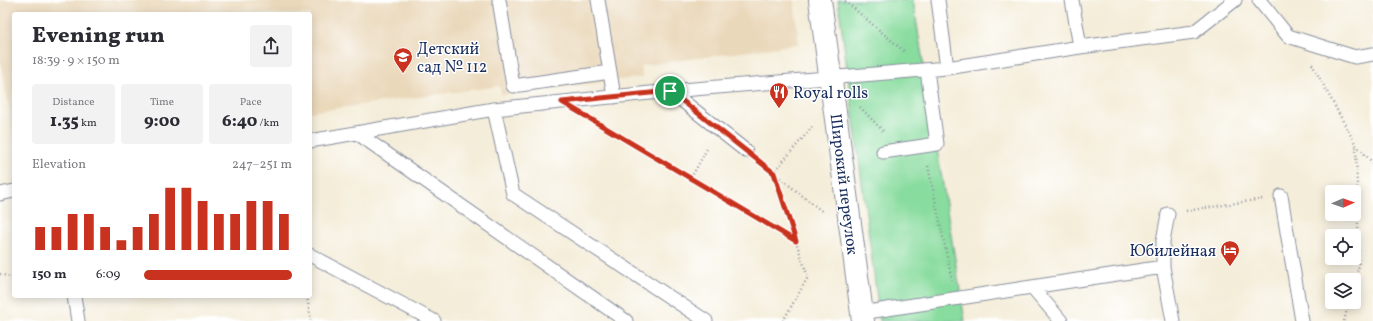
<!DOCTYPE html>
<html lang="en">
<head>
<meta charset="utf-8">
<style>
	:root { --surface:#fff; --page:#f2f2f3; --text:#2b2b33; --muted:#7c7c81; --accent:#c8321e }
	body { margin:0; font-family:Vollkorn,serif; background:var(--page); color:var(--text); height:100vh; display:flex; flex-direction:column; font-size:15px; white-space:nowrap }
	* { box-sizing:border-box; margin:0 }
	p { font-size:13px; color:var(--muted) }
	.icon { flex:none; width:22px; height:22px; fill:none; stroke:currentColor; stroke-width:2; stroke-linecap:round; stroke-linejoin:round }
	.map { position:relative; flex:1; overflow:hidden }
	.panel { position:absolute; left:12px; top:12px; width:300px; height:286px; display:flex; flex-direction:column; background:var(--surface); border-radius:4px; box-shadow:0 2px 10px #0003 }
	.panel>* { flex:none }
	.needle { width:26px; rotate:88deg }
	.controls { position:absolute; left:1325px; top:185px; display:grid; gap:8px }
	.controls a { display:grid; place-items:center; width:36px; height:36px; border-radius:4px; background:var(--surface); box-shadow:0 2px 10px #0003; font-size:20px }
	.pin { position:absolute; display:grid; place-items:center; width:34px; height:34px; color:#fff; margin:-17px; border:2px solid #fff; border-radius:50%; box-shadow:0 1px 4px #0007 }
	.round { display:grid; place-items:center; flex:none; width:42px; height:42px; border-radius:4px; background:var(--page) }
	.head { display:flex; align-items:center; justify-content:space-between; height:68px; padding:0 20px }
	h1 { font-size:22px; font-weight:800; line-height:30px }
	.metrics { display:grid; grid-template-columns:repeat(3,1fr); gap:6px; height:68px; padding:4px 20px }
	.metrics div { display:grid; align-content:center; border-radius:4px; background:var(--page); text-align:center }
	.metrics b { font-size:17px; font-weight:800 }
	.metrics small { font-size:11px; font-weight:400 }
	.metrics p { font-size:11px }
	.chart { height:112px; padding:8px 20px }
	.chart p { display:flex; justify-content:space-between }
	.chart svg { width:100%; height:72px; margin-top:4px; stroke:var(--accent); stroke-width:6 }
	ul { padding:0 20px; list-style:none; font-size:13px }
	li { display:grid; grid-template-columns:64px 48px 1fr; align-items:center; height:30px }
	li i { height:10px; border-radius:5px; background:var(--accent) }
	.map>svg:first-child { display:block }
</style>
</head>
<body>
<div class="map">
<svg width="1373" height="321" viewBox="0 0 1373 321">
	<rect width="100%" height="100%" fill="#fff"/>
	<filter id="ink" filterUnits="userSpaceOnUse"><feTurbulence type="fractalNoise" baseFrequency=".025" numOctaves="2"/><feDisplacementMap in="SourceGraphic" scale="8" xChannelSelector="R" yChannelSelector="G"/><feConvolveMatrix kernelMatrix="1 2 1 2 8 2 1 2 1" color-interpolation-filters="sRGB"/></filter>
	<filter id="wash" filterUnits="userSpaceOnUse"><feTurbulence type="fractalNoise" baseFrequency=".012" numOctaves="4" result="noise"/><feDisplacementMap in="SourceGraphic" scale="16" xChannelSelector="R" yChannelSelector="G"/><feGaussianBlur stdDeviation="0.9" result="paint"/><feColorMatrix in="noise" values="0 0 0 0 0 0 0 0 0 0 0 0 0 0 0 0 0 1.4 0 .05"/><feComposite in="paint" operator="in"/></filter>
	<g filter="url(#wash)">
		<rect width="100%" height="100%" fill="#f4edd9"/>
		<path fill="#ead8ba" d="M 0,0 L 794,0 L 799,44 L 641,66 L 642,77 L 502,95 L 499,86 L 310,112 L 310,14 L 14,14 L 14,134 L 0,61 Z"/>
		<path fill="#88dc9e" stroke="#52867e" d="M 838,0 L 913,0 L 965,321 L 880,321 Z"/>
	</g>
	<g filter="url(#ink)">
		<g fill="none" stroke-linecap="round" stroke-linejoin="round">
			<g stroke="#888e9c" stroke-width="15">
				<path id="service" d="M 499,0 L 513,86 L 610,72 L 598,0
					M 938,0 L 947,68
					M 1072,0 L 1080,47
					M 1259,0 L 1288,36 L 1355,57 L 1373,54
					M 610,72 L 614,97
					M 670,91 L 746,151
					M 494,109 L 513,194 L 706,321
					M 357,133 L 626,321
					M 310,141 L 494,109 L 670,91 L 947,68 L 1080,47 L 1194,32 L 1235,0
					M 883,152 L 937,144 L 927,70
					M 0,194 L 14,191
					M 1281,196 L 1302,321
					M 1168,214 L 1163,241 L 1163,267 L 1173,321
					M 310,255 L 434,321
					M 1033,288 L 1061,321
					M 74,296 L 78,321
					M 861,313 L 1163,267"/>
			</g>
			<g stroke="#888e9c" stroke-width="24">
				<path id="tertiary" d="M 820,0 L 863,321"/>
			</g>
			<path stroke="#888e9c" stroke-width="2.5" stroke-dasharray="1 3" stroke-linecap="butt" d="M 845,1 L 905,52
				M 1312,64 L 1356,145 L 1373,163
				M 860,107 L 883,131
				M 592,120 L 796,241
				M 761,163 L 823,212
				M 928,166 L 952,280
				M 691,178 L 708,147
				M 1186,211 L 1262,199
				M 0,274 L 14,278
				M 1354,283 L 1359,265 L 1356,147
				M 307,296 L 311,321
				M 783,321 L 808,277 L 773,173 L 813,126
				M 1344,321 L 1349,302"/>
			<use href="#service" stroke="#fff" stroke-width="13"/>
			<use href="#tertiary" stroke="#fff" stroke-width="22"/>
		</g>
	</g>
	<g fill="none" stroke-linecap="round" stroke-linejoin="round" filter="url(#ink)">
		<g stroke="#fff" stroke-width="8">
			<path id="route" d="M 670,91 L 774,173 L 796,241 L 562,102 Z"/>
		</g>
		<use href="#route" stroke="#c8321e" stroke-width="5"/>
	</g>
	<defs>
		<g id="school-pin" transform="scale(1)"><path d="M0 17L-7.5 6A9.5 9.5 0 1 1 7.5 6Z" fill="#c8321e" stroke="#fff"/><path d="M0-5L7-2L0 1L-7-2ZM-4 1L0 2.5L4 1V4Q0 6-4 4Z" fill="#fff"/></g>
		<g id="restaurant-pin" transform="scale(1)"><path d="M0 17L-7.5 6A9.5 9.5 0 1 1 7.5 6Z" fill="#c8321e" stroke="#fff"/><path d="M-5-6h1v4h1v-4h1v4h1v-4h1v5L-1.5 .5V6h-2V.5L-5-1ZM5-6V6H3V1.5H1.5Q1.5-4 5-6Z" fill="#fff"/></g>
		<g id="hotel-pin" transform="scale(1)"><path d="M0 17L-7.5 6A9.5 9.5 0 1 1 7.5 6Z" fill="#c8321e" stroke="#fff"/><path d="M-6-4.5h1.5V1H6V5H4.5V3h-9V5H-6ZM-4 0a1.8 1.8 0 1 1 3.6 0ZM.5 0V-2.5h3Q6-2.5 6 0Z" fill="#fff"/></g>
	</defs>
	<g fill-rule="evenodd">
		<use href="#school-pin" x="403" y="57"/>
		<use href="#restaurant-pin" x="779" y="92"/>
		<use href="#hotel-pin" x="1230" y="250"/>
	</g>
	<g text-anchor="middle" stroke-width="3" stroke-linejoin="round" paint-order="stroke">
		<g font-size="16" fill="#1b2f5e" stroke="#fff" text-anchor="start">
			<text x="417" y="54">Детский<tspan x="417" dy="18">сад № 112</tspan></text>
			<text x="793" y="98">Royal rolls</text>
			<text x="1216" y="256" text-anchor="end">Юбилейная</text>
		</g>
		<g font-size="16" fill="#1b2f5e" stroke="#fff">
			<text transform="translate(845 184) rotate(83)" y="6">Широкий переулок</text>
		</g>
	</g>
</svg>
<div class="controls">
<a><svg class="needle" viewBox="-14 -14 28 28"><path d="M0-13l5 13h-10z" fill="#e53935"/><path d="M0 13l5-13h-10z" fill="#7c7c81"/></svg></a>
<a><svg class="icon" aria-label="locate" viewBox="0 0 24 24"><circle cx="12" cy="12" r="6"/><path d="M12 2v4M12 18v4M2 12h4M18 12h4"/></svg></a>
<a><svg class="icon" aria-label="layers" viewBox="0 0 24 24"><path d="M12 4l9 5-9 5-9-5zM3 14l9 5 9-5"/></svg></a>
</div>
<div class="pin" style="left:670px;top:91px;background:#1e9e55"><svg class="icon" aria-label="arrive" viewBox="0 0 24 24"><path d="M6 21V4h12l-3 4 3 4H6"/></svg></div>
<section class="panel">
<div class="head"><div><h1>Evening run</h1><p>18:39 · 9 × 150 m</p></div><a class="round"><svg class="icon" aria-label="share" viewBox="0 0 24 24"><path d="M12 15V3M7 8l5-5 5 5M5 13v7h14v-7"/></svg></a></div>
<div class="metrics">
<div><p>Distance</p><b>1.35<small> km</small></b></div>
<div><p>Time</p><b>9:00</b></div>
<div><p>Pace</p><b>6:40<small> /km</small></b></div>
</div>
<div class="chart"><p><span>Elevation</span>247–251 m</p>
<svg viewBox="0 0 160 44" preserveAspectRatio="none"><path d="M5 44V30M15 44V30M25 44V22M35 44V22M45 44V30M55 44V38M65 44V30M75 44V22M85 44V6M95 44V6M105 44V14M115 44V22M125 44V22M135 44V14M145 44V14M155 44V22"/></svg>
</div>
<ul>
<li><b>150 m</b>6:09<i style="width:100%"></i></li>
</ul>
</section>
</div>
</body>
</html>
